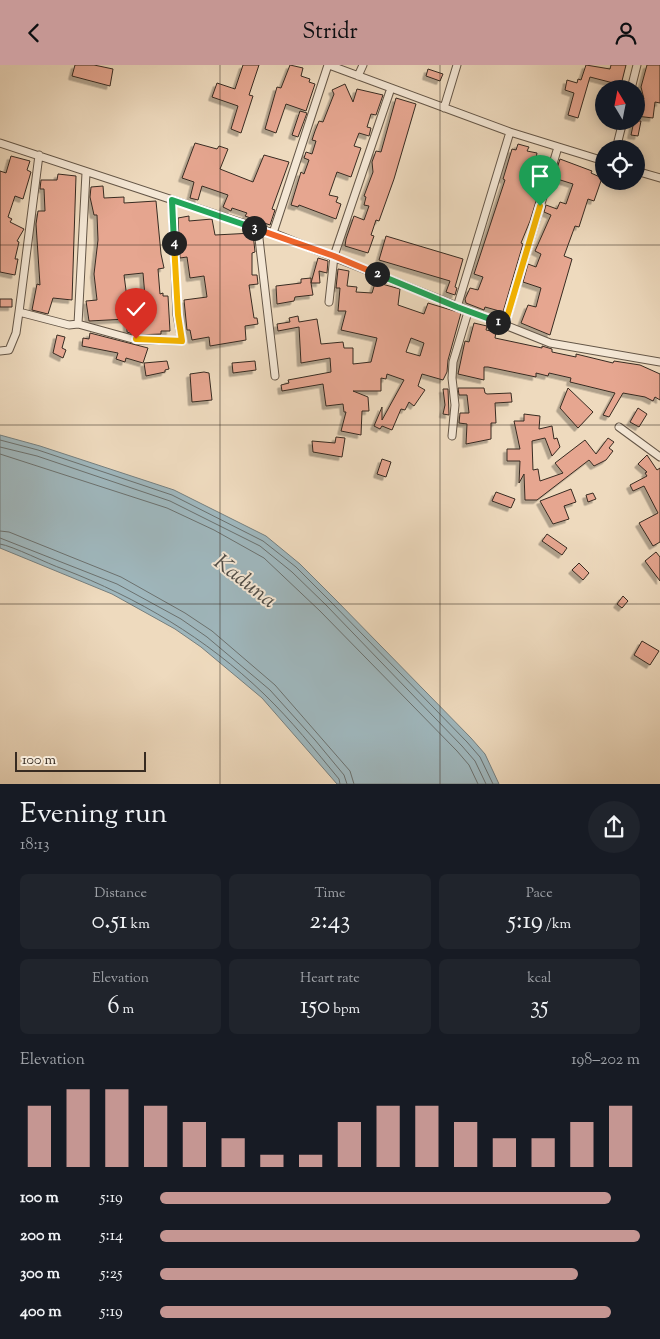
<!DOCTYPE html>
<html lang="en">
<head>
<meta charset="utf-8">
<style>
	:root { --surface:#171b24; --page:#20242c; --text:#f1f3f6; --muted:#9ea1a6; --accent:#c59692 }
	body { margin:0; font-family:"Sorts Mill Goudy",serif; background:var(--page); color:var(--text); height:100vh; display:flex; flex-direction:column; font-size:19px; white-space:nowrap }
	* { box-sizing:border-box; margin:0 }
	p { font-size:16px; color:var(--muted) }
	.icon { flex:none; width:28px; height:28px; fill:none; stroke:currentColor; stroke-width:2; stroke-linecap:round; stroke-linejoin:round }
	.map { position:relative; height:719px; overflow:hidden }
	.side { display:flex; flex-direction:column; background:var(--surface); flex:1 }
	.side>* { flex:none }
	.needle { width:32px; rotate:350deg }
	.fabs { position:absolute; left:595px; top:15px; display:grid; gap:10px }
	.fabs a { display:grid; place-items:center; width:50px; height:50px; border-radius:50%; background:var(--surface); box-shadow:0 2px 12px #0003; font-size:25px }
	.scale { position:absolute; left:15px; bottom:12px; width:131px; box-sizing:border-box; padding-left:5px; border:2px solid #372b21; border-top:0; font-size:14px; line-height:18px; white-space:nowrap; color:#372b21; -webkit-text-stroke:4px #f4e7d5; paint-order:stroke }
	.pin { position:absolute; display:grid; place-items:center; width:42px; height:42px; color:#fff; margin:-51px -21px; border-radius:50% 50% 50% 0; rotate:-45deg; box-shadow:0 0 5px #0007 }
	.pin .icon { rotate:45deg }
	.km { position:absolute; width:25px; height:25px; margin:-12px; border-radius:50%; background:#222; color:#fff; font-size:14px; line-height:25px; text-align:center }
	.round { display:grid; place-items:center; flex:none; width:52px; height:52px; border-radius:26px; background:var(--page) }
	.headline { display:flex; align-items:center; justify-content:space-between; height:85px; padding:0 20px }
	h1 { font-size:28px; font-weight:600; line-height:38px }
	.metrics { display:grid; grid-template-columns:repeat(3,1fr); gap:8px; height:85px; padding:5px 20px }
	.metrics div { display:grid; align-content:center; border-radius:8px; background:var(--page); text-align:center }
	.metrics b { font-size:25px; font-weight:600 }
	.metrics small { font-size:14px; font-weight:400 }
	.metrics p { font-size:14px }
	.chart { height:140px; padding:10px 20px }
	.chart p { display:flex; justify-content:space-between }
	.chart svg { width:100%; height:90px; margin-top:5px; stroke:var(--accent); stroke-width:6 }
	ul { padding:0 20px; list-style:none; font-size:16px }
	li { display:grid; grid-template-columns:80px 60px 1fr; align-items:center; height:38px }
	li i { height:12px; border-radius:6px; background:var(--accent) }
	header { display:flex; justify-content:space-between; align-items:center; height:65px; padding:0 20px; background:var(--accent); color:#111; font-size:22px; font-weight:600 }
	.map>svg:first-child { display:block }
</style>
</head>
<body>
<header><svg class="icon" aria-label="back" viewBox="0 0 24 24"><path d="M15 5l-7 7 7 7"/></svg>Stridr<svg class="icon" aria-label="person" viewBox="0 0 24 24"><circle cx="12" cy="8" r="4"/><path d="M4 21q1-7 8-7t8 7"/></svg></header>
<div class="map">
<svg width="660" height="719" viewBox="0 0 660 719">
	<defs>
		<filter id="shadow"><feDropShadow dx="-3.5" dy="3.5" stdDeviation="0" flood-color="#0004"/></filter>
	</defs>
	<rect width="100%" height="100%" fill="#eedabe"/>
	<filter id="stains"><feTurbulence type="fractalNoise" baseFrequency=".004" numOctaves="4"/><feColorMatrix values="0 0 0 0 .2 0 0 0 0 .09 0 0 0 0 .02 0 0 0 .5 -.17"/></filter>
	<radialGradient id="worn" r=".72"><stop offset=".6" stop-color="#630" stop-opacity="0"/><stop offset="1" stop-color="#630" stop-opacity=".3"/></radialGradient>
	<path fill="#9fb7bd" stroke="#757f7f" d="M 0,370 L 40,381 L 174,425 L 266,471 L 300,499 L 334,533 L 471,673 L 485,689 L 499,719 L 337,719 L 262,633 L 201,582 L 175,564 L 112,529 L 0,483 Z"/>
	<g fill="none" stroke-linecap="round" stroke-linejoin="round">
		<path stroke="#6b716f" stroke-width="1" d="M 0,375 L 38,385 L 172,430 L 263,476 L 296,502 L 330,536 L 467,677 L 480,692 L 493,719
			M 0,382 L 37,391 L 170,436 L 260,481 L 292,507 L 326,540 L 462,681 L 475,696 L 486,719
			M 0,389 L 167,443 L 214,465 L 264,493 L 320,546 L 457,686 L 469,700 L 478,719
			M 0,466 L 9,467 L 121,512 L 185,548 L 212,566 L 275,620 L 350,706 L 354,719
			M 0,473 L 117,519 L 181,554 L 207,572 L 270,625 L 315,675 L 344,710 L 347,719
			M 0,479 C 13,481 48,499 63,504 C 138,533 206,573 264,629 C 291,655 315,685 339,714 L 340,719"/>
	</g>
	<path fill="#e6a690" stroke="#372b21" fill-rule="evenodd" filter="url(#shadow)" d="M 75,0 L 94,0 L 113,4 L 110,21 L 72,11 Z
		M 243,0 L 259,0 L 249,30 L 253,31 L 241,68 L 231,64 L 238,41 L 212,32 L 217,18 L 235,24 Z
		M 290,0 L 303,3 L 301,11 L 310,14 L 309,17 L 315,19 L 306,46 L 286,39 L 276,68 L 265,64 L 277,22 L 281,23 Z
		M 586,0 L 610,4 L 611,0 L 626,0 L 621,20 L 590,12 L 578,53 L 568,50 L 574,28 L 565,25 L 567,15 L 577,18 L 578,14 L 581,15 Z
		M 647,0 L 660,0 L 660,38 L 655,37 L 653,53 L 636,51 L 638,34 L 644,34 L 641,22 Z
		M 428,4 L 443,9 L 440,16 L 426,11 Z
		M 345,19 L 353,37 L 357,24 L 383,30 L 376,50 L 371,49 L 367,62 L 371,63 L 369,71 L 359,68 L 354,81 L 361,83 L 351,112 L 337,107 L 329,130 L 338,132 L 336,137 L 341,139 L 336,154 L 299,140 L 298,142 L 291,140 L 301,107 L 304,109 L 309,95 L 304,93 L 306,87 L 312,89 L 316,76 L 312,75 L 315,66 L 319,56 L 323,57 L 334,29 L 332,25 Z
		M 396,33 L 416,39 L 394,114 L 379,156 L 376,155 L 371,170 L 374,171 L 368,188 L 345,181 L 346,174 L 354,151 L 364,155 L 369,141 L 364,140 L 366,132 L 364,131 L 373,107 L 372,97 L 376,86 L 381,87 Z
		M 300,46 L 307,48 L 298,72 L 292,70 Z
		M 634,56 L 641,56 L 638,71 L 631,70 Z
		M 195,78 L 217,84 L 219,81 L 228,84 L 220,104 L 253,117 L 264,90 L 289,97 L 272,144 L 275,145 L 270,160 L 245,151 L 247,148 L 232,143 L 231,146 L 223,142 L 228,130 L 202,121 L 198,135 L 190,133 L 194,117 L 182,113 Z
		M 518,79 L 529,82 L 527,86 L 537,88 L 536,93 L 548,97 L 530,156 L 521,178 L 523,179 L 503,247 L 485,242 L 484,245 L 466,238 L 465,234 L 470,223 L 478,225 L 483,212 L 474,209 L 505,115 L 503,114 L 512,84 L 516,85 Z
		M 11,91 L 30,96 L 27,105 L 31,107 L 23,134 L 15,131 L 8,152 L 12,154 L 10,157 L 24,164 L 17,176 L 19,177 L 15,194 L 18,194 L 15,210 L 0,207 L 0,106 L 6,108 Z
		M 560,94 L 592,106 L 591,108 L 602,113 L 594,136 L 588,134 L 579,162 L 575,161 L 564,191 L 572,194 L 550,270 L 521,258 L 528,240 L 536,242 L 541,223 L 523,217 L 528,199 L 536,202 L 541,189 L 535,186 L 551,150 L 544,147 L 546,140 L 557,144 L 560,137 L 566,139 L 573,119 L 554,113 Z
		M 58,109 L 76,111 L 72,235 L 53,233 L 48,249 L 32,245 L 37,219 L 40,220 L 36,159 L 38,146 L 45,146 L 44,124 L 40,124 L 41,115 L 57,115 Z
		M 103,121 L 104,133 L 124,132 L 124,138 L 156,136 L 161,189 L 164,203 L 158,204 L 160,229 L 163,228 L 163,231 L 168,231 L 170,266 L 161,266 L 161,269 L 137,270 L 127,267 L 127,254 L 89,256 L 86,236 L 97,235 L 94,209 L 98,175 L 97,150 L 94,150 L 90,132 L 91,122 ZM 143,208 L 145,232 L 127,233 L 124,210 Z
		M 189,151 L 189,156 L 212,154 L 215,170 L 253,168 L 255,187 L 252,188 L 252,210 L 257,210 L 258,219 L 249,220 L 254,253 L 257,253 L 258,259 L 245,261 L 246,275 L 210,281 L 209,272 L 192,275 L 190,265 L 187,265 L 184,235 L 207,232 L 204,211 L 190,213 L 187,192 L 180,193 L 178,153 Z
		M 386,171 L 463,194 L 455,222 L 457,223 L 455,230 L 446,227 L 450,216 L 379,195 Z
		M 318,193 L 328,196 L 327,208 L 319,206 L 320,218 L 311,218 L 313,230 L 295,232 L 294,236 L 277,239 L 276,221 L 301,218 L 301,214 L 311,213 L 311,218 Z
		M 338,204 L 349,206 L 347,221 L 357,222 L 356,227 L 372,228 L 376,215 L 383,217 L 382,219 L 400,224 L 398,240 L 424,249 L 428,238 L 461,248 L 448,295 L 447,307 L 443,315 L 422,309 L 418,321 L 425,325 L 414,341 L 409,337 L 405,345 L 401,344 L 392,365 L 382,361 L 380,364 L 374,361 L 382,342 L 382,355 L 404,315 L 387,309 L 386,314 L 381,313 L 381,326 L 353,326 L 368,332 L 369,346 L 362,346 L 361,370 L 341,366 L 346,347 L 344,347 L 343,339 L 326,341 L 323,319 L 282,326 L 281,320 L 289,318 L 288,315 L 331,307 L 330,293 L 301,298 L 299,262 L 278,266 L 277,259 L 290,257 L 289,253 L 298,251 L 299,257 L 317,254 L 321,279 L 343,277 L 344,283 L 353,283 L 353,299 L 371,297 L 377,273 L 341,265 L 346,246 L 338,246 L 340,223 L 336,223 ZM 411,273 L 424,278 L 420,291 L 406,287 Z
		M 0,234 L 12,234 L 12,242 L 0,242 Z
		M 474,258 L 487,261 L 486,265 L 496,267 L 495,273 L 542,283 L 542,281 L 552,284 L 552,287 L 576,292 L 576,289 L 613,298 L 614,296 L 640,300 L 660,309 L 660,335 L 655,332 L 653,336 L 645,332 L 623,328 L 609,352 L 603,350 L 615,328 L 570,317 L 571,313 L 549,308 L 548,311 L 536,308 L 536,312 L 488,302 L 484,302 L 484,315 L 458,309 L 465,276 L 469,277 Z
		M 90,268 L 148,283 L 143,298 L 126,293 L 125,297 L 116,294 L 118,288 L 82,281 L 83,273 L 89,274 Z
		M 57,270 L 65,272 L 62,283 L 66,285 L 63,293 L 53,288 Z
		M 167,296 L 169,304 L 165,305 L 165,307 L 146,311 L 144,298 Z
		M 255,296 L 256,305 L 233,308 L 232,298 Z
		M 204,307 L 209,308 L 212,335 L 192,337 L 190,309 Z
		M 458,323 L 484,323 L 485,328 L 487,329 L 511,328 L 512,337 L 495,338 L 496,358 L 491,358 L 491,374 L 466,379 L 467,359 L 459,358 L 460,348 L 469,348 L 467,330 L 459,330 Z
		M 568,323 L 593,347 L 578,363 L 560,343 Z
		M 443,324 L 448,324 L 449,350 L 443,349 L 445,340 Z
		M 638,343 L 647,349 L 639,362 L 630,357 Z
		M 524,349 L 540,351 L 539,364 L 552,361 L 554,374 L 557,373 L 560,382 L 552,391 L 545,373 L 532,376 L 533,405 L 538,404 L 540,416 L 563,408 L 555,398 L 585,375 L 596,389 L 608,373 L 614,377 L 609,383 L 613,386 L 606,395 L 594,401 L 589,395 L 537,435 L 525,435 L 524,409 L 519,418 L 520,396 L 507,396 L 507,384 L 520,384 L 514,356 L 524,356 Z
		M 336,372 L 345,373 L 342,392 L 313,387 L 312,376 L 335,378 Z
		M 647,390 L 657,405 L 660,403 L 660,477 L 653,481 L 639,458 L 658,448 L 644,421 L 633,426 L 630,420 L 647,411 L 645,408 L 647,407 L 638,399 Z
		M 382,394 L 391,397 L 386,412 L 377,409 Z
		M 571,424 L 576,437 L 564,441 L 569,454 L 553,459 L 540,436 Z
		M 496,427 L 515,434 L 511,443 L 492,436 Z
		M 593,428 L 596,434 L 588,437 L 586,430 Z
		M 547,469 L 567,483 L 562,490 L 542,476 Z
		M 656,487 L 660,492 L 660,516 L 645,496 Z
		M 579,498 L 589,508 L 583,515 L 572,505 Z
		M 623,531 L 628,536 L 622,543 L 617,539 Z
		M 642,576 L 659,586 L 650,600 L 634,590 Z"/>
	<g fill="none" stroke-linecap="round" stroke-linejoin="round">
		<g stroke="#655748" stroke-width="9">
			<path id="minor" d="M 329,0 L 510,67 L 604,96
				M 358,11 L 363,0
				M 631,24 L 637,0
				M 444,43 L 457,0
				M 0,78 L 273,168 L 550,278 L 660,297
				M 616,84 L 623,56
				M 39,90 L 19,247 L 69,260 L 78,259
				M 636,106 L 660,113
				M 86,108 L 78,259 L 136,275 L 182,276 L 177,250 L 172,135
				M 258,165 L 275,311
				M 273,168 L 328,0
				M 329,237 L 334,191 L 391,23
				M 457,242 L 510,67
				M 505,259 L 558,82
				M 0,286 L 9,285 L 16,268 L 19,247
				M 619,362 L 660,392
				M 452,371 L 455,340 L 452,313 L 453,297 L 468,247"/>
		</g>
		<use href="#minor" stroke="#f4e7d5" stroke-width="7"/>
	</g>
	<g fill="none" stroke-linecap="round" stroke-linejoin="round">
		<g stroke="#fff" stroke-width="10">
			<path id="split-1" d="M 498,257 L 505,259 L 540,141"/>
		</g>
		<g stroke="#fff" stroke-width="10">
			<path id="split-2" d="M 377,209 L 457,242 L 498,257"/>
		</g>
		<g stroke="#fff" stroke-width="10">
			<path id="split-3" d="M 254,163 L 334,191 L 377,209"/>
		</g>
		<g stroke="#fff" stroke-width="10">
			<path id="split-4" d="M 174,178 L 172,135 L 254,163"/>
		</g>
		<g stroke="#fff" stroke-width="10">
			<path id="split-5" d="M 136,274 L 182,276 L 178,250 L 174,178"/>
		</g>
		<use href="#split-1" stroke="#f5b400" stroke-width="6"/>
		<use href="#split-2" stroke="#22a559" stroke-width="6"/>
		<use href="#split-3" stroke="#f0652b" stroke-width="6"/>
		<use href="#split-4" stroke="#22a559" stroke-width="6"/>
		<use href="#split-5" stroke="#f5b400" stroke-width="6"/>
	</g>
	<path fill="none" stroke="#372b21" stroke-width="1" stroke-opacity="0.55" d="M 220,0 L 220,719M 440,0 L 440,719M 0,180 L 660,180M 0,360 L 660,360M 0,539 L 660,539"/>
	<g text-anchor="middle" stroke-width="4" stroke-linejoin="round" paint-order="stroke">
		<g font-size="22" font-style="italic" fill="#514e48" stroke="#f4e7d5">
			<text transform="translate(246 515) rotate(38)" y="8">Kaduna</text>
		</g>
	</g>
	<rect width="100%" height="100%" filter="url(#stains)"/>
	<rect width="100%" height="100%" fill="url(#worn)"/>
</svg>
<div class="fabs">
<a><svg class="needle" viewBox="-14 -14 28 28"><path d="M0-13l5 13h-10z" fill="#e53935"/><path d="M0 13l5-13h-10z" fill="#9ea1a6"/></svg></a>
<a><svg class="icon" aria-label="locate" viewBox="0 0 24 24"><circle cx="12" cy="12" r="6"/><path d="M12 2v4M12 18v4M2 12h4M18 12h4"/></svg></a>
</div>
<div class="scale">100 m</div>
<div class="pin" style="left:540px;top:141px;background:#1e9e55"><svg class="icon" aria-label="arrive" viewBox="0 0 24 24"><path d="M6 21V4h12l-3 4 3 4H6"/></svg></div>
<div class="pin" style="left:136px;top:274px;background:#d93025"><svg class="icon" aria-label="check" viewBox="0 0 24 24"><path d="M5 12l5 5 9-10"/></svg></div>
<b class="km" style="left:498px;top:257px">1</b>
<b class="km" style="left:377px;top:209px">2</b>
<b class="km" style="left:254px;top:163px">3</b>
<b class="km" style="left:174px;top:178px">4</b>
</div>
<section class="side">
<div class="headline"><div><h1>Evening run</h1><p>18:13</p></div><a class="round"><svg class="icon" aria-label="share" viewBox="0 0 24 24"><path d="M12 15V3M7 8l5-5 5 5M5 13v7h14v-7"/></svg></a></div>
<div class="metrics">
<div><p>Distance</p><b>0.51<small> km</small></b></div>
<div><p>Time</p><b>2:43</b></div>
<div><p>Pace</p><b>5:19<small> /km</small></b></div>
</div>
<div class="metrics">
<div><p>Elevation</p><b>6<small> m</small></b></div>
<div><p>Heart rate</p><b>150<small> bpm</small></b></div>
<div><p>kcal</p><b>35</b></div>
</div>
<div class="chart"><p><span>Elevation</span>198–202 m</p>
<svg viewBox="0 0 160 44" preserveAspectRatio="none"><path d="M5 44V14M15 44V6M25 44V6M35 44V14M45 44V22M55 44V30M65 44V38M75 44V38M85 44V22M95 44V14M105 44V14M115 44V22M125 44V30M135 44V30M145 44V22M155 44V14"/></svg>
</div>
<ul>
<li><b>100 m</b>5:19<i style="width:94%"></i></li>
<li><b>200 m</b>5:14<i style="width:100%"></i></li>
<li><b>300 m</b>5:25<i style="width:87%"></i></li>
<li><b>400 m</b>5:19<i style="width:94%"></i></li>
</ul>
</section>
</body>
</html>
